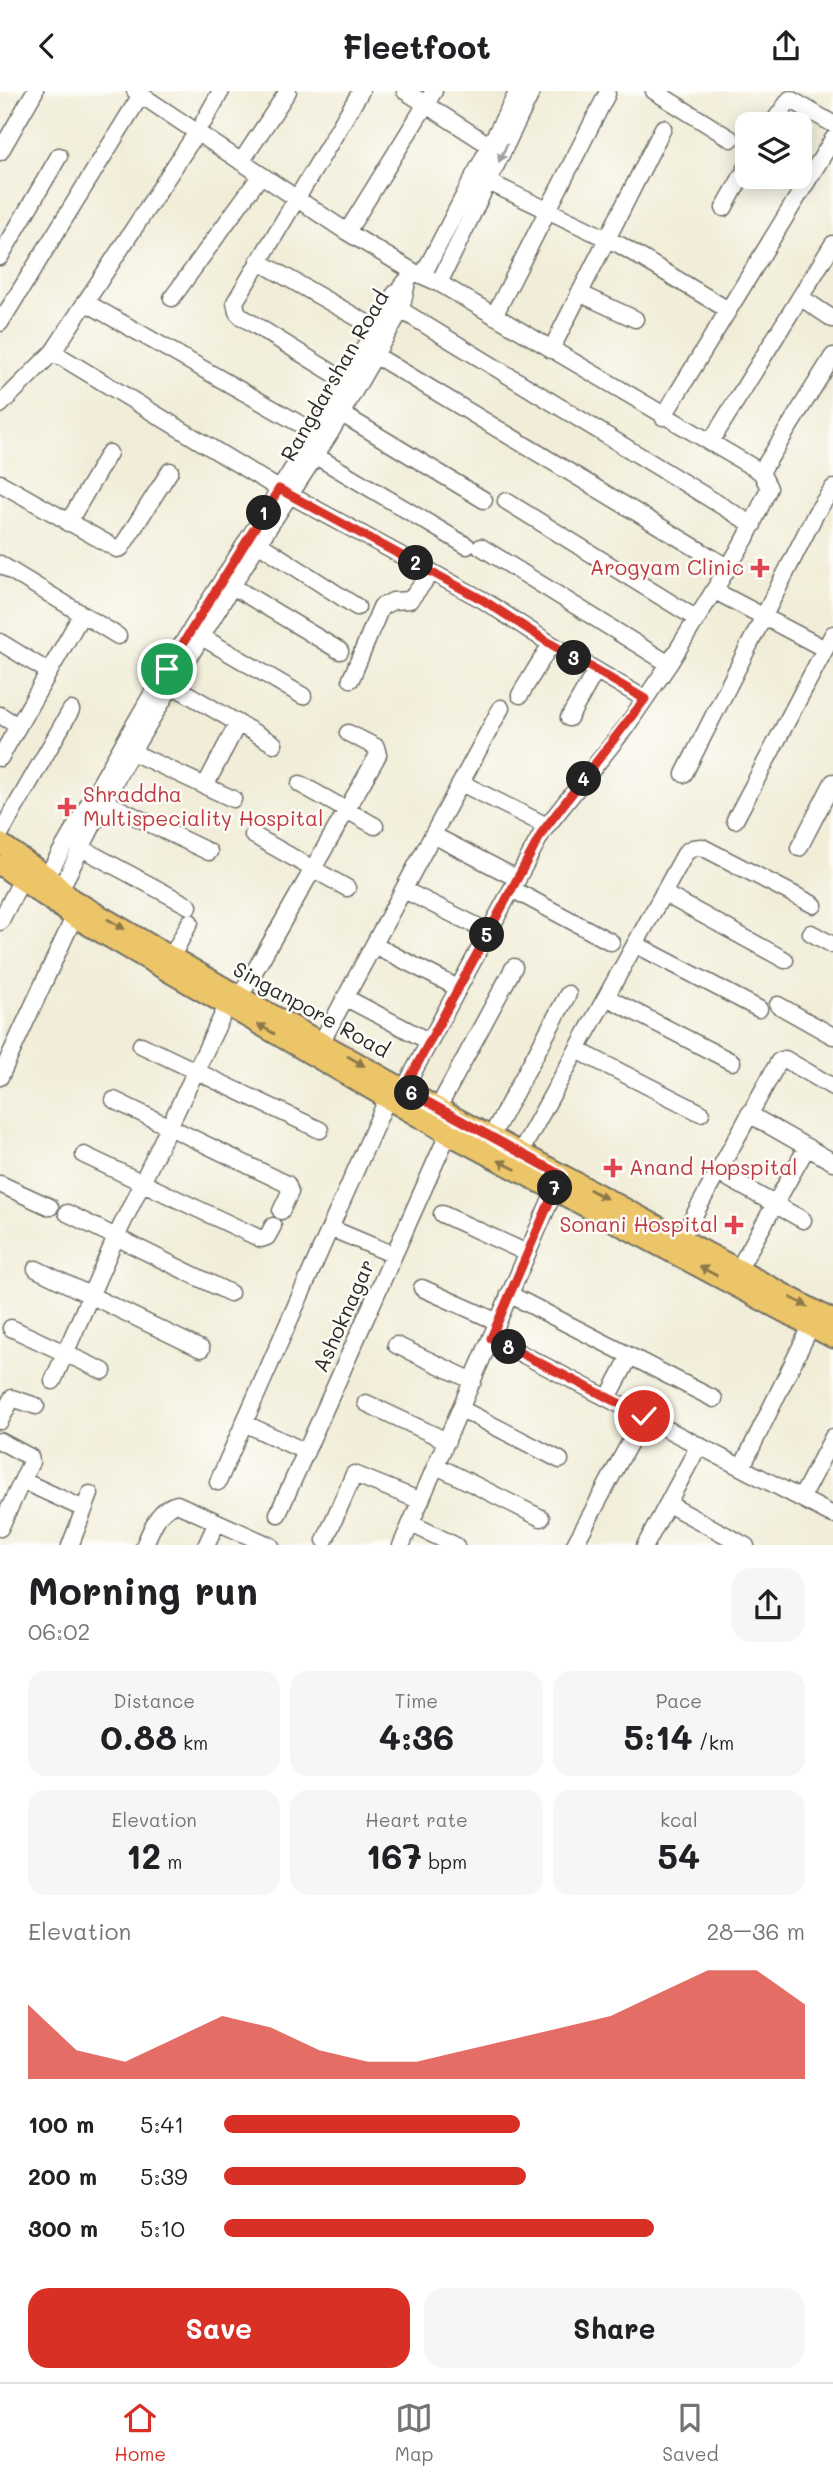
<!DOCTYPE html>
<html lang="en">
<head>
<meta charset="utf-8">
<style>
	:root { --surface:#fff; --page:#f6f6f6; --text:#202124; --muted:#757577; --line:#e0e0e0; --accent:#d93025 }
	body { margin:0; font-family:Mali,sans-serif; background:var(--page); color:var(--text); height:100vh; display:flex; flex-direction:column; font-size:26px; white-space:nowrap }
	* { box-sizing:border-box; margin:0 }
	p { font-size:23px; color:var(--muted) }
	.icon { flex:none; width:38px; height:38px; fill:none; stroke:currentColor; stroke-width:2; stroke-linecap:round; stroke-linejoin:round }
	.map { position:relative; height:1454px; overflow:hidden }
	.side { display:flex; flex-direction:column; background:var(--surface); flex:1 }
	.side>* { flex:none }
	.buttons { position:absolute; left:735px; top:21px; display:grid; gap:14px }
	.buttons a { display:grid; place-items:center; width:77px; height:77px; border-radius:14px; background:var(--surface); box-shadow:0 4px 18px #0003; font-size:35px }
	.pin { position:absolute; display:grid; place-items:center; width:60px; height:60px; color:#fff; margin:-30px; border:4px solid #fff; border-radius:50%; box-shadow:0 2px 7px #0007 }
	.km { position:absolute; width:35px; height:35px; margin:-18px; border-radius:50%; background:#222; color:#fff; font-size:19px; line-height:35px; text-align:center }
	.round { display:grid; place-items:center; flex:none; width:74px; height:74px; border-radius:21px; background:var(--page) }
	.headline { display:flex; align-items:center; justify-content:space-between; height:119px; padding:0 28px }
	h1 { font-size:38px; font-weight:700; line-height:52px }
	.metrics { display:grid; grid-template-columns:repeat(3,1fr); gap:10px; height:119px; padding:7px 28px }
	.metrics div { display:grid; align-content:center; border-radius:18px; background:var(--page); text-align:center }
	.metrics b { font-size:35px; font-weight:700 }
	.metrics small { font-size:19px; font-weight:400 }
	.metrics p { font-size:19px }
	.chart { height:196px; padding:14px 28px }
	.chart p { display:flex; justify-content:space-between }
	.chart svg { width:100%; height:126px; margin-top:7px; fill:var(--accent); opacity:.7 }
	.button { display:flex; gap:14px; margin-top:auto; padding:14px 28px }
	.button a { flex:1; height:80px; border-radius:21px; background:var(--accent); color:#fff; font-size:28px; font-weight:700; line-height:80px; text-align:center }
	.button a+a { background:var(--page); color:var(--text) }
	ul { padding:0 28px; list-style:none; font-size:23px }
	li { display:grid; grid-template-columns:112px 84px 1fr; align-items:center; height:52px }
	li i { height:18px; border-radius:9px; background:var(--accent) }
	header { display:flex; justify-content:space-between; align-items:center; height:91px; padding:0 28px; background:var(--surface); font-size:32px; font-weight:700 }
	.dock { display:flex; justify-content:space-around; align-items:center; height:98px; border-top:2px solid var(--line); background:var(--surface); font-size:19px; color:var(--muted) }
	.dock a { display:grid; justify-items:center; gap:4px }
	.dock .on { color:var(--accent) }
	.map>svg:first-child { display:block }
</style>
</head>
<body>
<header><svg class="icon" aria-label="back" viewBox="0 0 24 24"><path d="M15 5l-7 7 7 7"/></svg>Fleetfoot<svg class="icon" aria-label="share" viewBox="0 0 24 24"><path d="M12 15V3M7 8l5-5 5 5M5 13v7h14v-7"/></svg></header>
<div class="map">
<svg width="833" height="1455" viewBox="0 0 833 1455">
	<rect width="100%" height="100%" fill="#fdfcf7"/>
	<filter id="ink" filterUnits="userSpaceOnUse"><feTurbulence type="fractalNoise" baseFrequency=".0143" numOctaves="2"/><feDisplacementMap in="SourceGraphic" scale="14" xChannelSelector="R" yChannelSelector="G"/><feConvolveMatrix kernelMatrix="1 2 1 2 8 2 1 2 1" color-interpolation-filters="sRGB"/></filter>
	<filter id="wash" filterUnits="userSpaceOnUse"><feTurbulence type="fractalNoise" baseFrequency=".00686" numOctaves="4" result="noise"/><feDisplacementMap in="SourceGraphic" scale="28" xChannelSelector="R" yChannelSelector="G"/><feGaussianBlur stdDeviation="1.57" result="paint"/><feColorMatrix in="noise" values="0 0 0 0 0 0 0 0 0 0 0 0 0 0 0 0 0 1.4 0 .05"/><feComposite in="paint" operator="in"/></filter>
	<g filter="url(#wash)">
		<rect width="100%" height="100%" fill="#f1edd8"/>
	</g>
	<g filter="url(#ink)">
		<g fill="none" stroke-linecap="round" stroke-linejoin="round">
			<g stroke="#706f68" stroke-width="19">
				<path id="minor" d="M 405,0 L 489,54
					M 654,0 L 731,48
					M 204,30 L 221,0
					M 772,33 L 790,8 L 833,33
					M 0,61 L 35,0
					M 241,71 L 288,0
					M 474,84 L 620,154 L 728,219
					M 724,117 L 747,76
					M 347,141 L 434,0
					M 0,166 L 59,65
					M 258,170 L 377,238
					M 423,184 L 518,0
					M 439,192 L 532,0
					M 579,202 L 635,228
					M 800,206 L 833,228
					M 172,207 L 261,84
					M 85,211 L 314,341
					M 401,219 L 753,434
					M 494,225 L 607,3
					M 0,232 L 141,4
					M 551,259 L 663,37
					M 53,261 L 279,398 L 483,509 L 551,553 L 645,608
					M 375,264 L 729,477
					M 336,284 L 242,226 L 237,221 L 235,211 L 361,0
					M 0,314 L 53,261 L 197,41
					M 342,323 L 484,409
					M 663,326 L 833,48
					M 710,352 L 833,153
					M 316,365 L 467,455
					M 761,381 L 833,265
					M 0,392 L 117,458 L 121,457 L 170,380
					M 506,410 L 697,528
					M 68,432 L 109,362
					M 258,452 L 357,516
					M 481,456 L 669,573
					M 0,473 L 118,545
					M 232,495 L 340,560
					M 715,500 L 825,558
					M 202,546 L 303,605
					M 0,551 L 49,581
					M 351,588 L 381,516 L 393,510 L 410,509 L 432,481
					M 172,594 L 274,653
					M 520,604 L 551,553
					M 0,624 L 18,635
					M 569,627 L 596,579
					M 132,661 L 233,708
					M 0,667 L 82,523
					M 684,683 L 816,422 L 833,397
					M 461,692 L 547,735
					M 300,693 L 375,735
					M 205,695 L 238,632
					M 105,711 L 209,761
					M 735,729 L 833,543
					M 0,743 L 71,619
					M 253,744 L 347,797
					M 433,744 L 518,788
					M 81,757 L 189,815
					M 799,757 L 833,691
					M 47,785 L 167,577 L 332,315 L 394,204 L 414,181 L 347,141 L 135,0
					M 61,797 L 123,675 L 254,459 L 329,344 L 401,219 L 407,191
					M 512,798 L 611,851
					M 404,799 L 489,841
					M 663,802 L 785,869
					M 0,831 L 21,790
					M 811,842 L 833,854
					M 635,853 L 759,918
					M 374,854 L 458,897
					M 172,865 L 190,831
					M 606,906 L 732,971
					M 346,907 L 430,951
					M 778,914 L 833,945
					M 234,916 L 378,664 L 376,656 L 348,642
					M 322,950 L 501,617
					M 141,954 L 320,1039
					M 577,959 L 701,1022
					M 0,986 L 74,826
					M 404,998 L 543,740 L 626,636 L 669,573 L 746,447 L 769,397 L 761,381 L 439,192 L 414,181
					M 114,1009 L 287,1093 L 290,1101 L 281,1120
					M 438,1017 L 514,876
					M 749,1023 L 833,1071
					M 491,1046 L 568,903
					M 520,1062 L 686,761 L 693,757 L 702,756 L 814,814
					M 84,1064 L 261,1148 L 267,1146 L 273,1135
					M 717,1081 L 803,1129
					M 0,1093 L 50,1116
					M 67,1122 L 230,1202
					M 442,1123 L 527,1162
					M 330,1137 L 394,1164
					M 681,1148 L 779,970 L 785,968 L 833,996
					M 36,1178 L 201,1258
					M 738,1179 L 807,1056
					M 422,1197 L 498,1231
					M 509,1203 L 714,1308
					M 11,1237 L 103,1280
					M 491,1247 L 833,1424
					M 396,1254 L 473,1290
					M 53,1290 L 116,1146 L 227,915
					M 608,1307 L 630,1265
					M 366,1312 L 447,1350
					M 461,1318 L 560,1369
					M 0,1330 L 12,1307 L 36,1315
					M 244,1332 L 306,1361
					M 0,1350 L 30,1366 L 31,1371 L 0,1437
					M 437,1375 L 541,1427
					M 742,1376 L 811,1235
					M 23,1390 L 84,1418
					M 218,1391 L 392,997
					M 801,1407 L 833,1346
					M 668,1413 L 746,1455
					M 278,1423 L 448,1043
					M 412,1433 L 456,1455
					M 325,1449 L 354,1383 L 421,1410
					M 70,1455 L 90,1403
					M 144,1455 C 152,1438 158,1417 177,1413 L 271,1455
					M 206,1455 L 217,1431
					M 401,1455 L 559,1089
					M 574,1455 L 644,1325
					M 645,1455 L 699,1354"/>
			</g>
			<g stroke="#706f68" stroke-width="23">
				<path id="major" d="M 0,752 L 47,785 L 72,808 L 239,905 L 438,1017 L 833,1229
					M 0,774 L 74,826 L 448,1043 L 833,1247"/>
			</g>
			<use href="#minor" stroke="#fff" stroke-width="16"/>
			<use href="#major" stroke="#edc569" stroke-width="19"/>
		</g>
		<defs><path id="oneway-solid" d="M-6-.8H1V-3.2L6.5 0L1 3.2V.8H-6Z" transform="scale(1.75)"/></defs>
		<use fill="#a0a0a0" href="#oneway-solid" transform="translate(503 62) rotate(115)"/>
		<g fill="#8c784a">
			<use href="#oneway-solid" transform="translate(116 833) rotate(30)"/>
			<use href="#oneway-solid" transform="translate(266 938) rotate(-150)"/>
			<use href="#oneway-solid" transform="translate(356 970) rotate(30)"/>
			<use href="#oneway-solid" transform="translate(507 1074) rotate(-153)"/>
			<use href="#oneway-solid" transform="translate(598 1103) rotate(28)"/>
			<use href="#oneway-solid" transform="translate(708 1180) rotate(-152)"/>
			<use href="#oneway-solid" transform="translate(799 1211) rotate(28)"/>
		</g>
	</g>
	<g fill="none" stroke-linecap="round" stroke-linejoin="round" filter="url(#ink)">
		<g stroke="#fff" stroke-width="14">
			<path id="route" d="M 167,578 L 279,398 L 483,509 L 551,553 L 645,608 L 543,740 L 404,998 L 561,1084 L 491,1247 L 644,1325"/>
		</g>
		<use href="#route" stroke="#d93025" stroke-width="9"/>
	</g>
	<g fill="#e0444e" stroke="#fdfcf7" stroke-width="2.5">
		<path d="M756.5 466.5h7v7h7v7h-7v7h-7v-7h-7v-7h7z"/>
		<path d="M63.5 705.5h7v7h7v7h-7v7h-7v-7h-7v-7h7z"/>
		<path d="M609.5 1066.5h7v7h7v7h-7v7h-7v-7h-7v-7h7z"/>
		<path d="M730.5 1123.5h7v7h7v7h-7v7h-7v-7h-7v-7h7z"/>
	</g>
	<g text-anchor="middle" stroke-width="5" stroke-linejoin="round" paint-order="stroke">
		<g font-size="21" fill="#2b2b2b" stroke="#fdfcf7">
			<text transform="translate(335 285) rotate(-60)" y="7">Rangdarshan Road</text>
			<text transform="translate(311 919) rotate(29)" y="7">Singanpore Road</text>
			<text transform="translate(344 1225) rotate(-66)" y="7">Ashoknagar</text>
		</g>
		<g font-size="21" fill="#be3a42" stroke="#fdfcf7" text-anchor="end">
			<text x="744" y="484">Arogyam Clinic</text>
			<text x="83" y="711" text-anchor="start">Shraddha<tspan x="83" dy="24">Multispeciality Hospital</tspan></text>
			<text x="629" y="1084" text-anchor="start">Anand Hopspital</text>
			<text x="718" y="1141">Sonani Hospital</text>
		</g>
	</g>
</svg>
<div class="buttons">
<a><svg class="icon" aria-label="layers" viewBox="0 0 24 24"><path d="M12 4l9 5-9 5-9-5zM3 14l9 5 9-5"/></svg></a>
</div>
<div class="pin" style="left:167px;top:578px;background:#1e9e55"><svg class="icon" aria-label="arrive" viewBox="0 0 24 24"><path d="M6 21V4h12l-3 4 3 4H6"/></svg></div>
<div class="pin" style="left:644px;top:1325px;background:#d93025"><svg class="icon" aria-label="check" viewBox="0 0 24 24"><path d="M5 12l5 5 9-10"/></svg></div>
<b class="km" style="left:264px;top:422px">1</b>
<b class="km" style="left:416px;top:472px">2</b>
<b class="km" style="left:574px;top:567px">3</b>
<b class="km" style="left:584px;top:688px">4</b>
<b class="km" style="left:487px;top:844px">5</b>
<b class="km" style="left:412px;top:1002px">6</b>
<b class="km" style="left:555px;top:1097px">7</b>
<b class="km" style="left:509px;top:1256px">8</b>
</div>
<section class="side">
<div class="headline"><div><h1>Morning run</h1><p>06:02</p></div><a class="round"><svg class="icon" aria-label="share" viewBox="0 0 24 24"><path d="M12 15V3M7 8l5-5 5 5M5 13v7h14v-7"/></svg></a></div>
<div class="metrics">
<div><p>Distance</p><b>0.88<small> km</small></b></div>
<div><p>Time</p><b>4:36</b></div>
<div><p>Pace</p><b>5:14<small> /km</small></b></div>
</div>
<div class="metrics">
<div><p>Elevation</p><b>12<small> m</small></b></div>
<div><p>Heart rate</p><b>167<small> bpm</small></b></div>
<div><p>kcal</p><b>54</b></div>
</div>
<div class="chart"><p><span>Elevation</span>28–36 m</p>
<svg viewBox="0 0 160 44" preserveAspectRatio="none"><path d="M0 44V18L10 34L20 38L30 30L40 22L50 26L60 34L70 38L80 38L90 34L100 30L110 26L120 22L130 14L140 6L150 6L160 18V44z"/></svg>
</div>
<ul>
<li><b>100 m</b>5:41<i style="width:51%"></i></li>
<li><b>200 m</b>5:39<i style="width:52%"></i></li>
<li><b>300 m</b>5:10<i style="width:74%"></i></li>
</ul>
<div class="button"><a>Save</a><a>Share</a></div>
</section>
<nav class="dock">
<a class="on"><svg class="icon" aria-label="home" viewBox="0 0 24 24"><path d="M3 11l9-7 9 7M6 9v11h12V9"/></svg>Home</a>
<a><svg class="icon" aria-label="map" viewBox="0 0 24 24"><path d="M3 6l6-2 6 2 6-2v14l-6 2-6-2-6 2zM9 4v14M15 6v14"/></svg>Map</a>
<a><svg class="icon" aria-label="saved" viewBox="0 0 24 24"><path d="M7 4h10v16l-5-4-5 4z"/></svg>Saved</a>
</nav>
</body>
</html>
